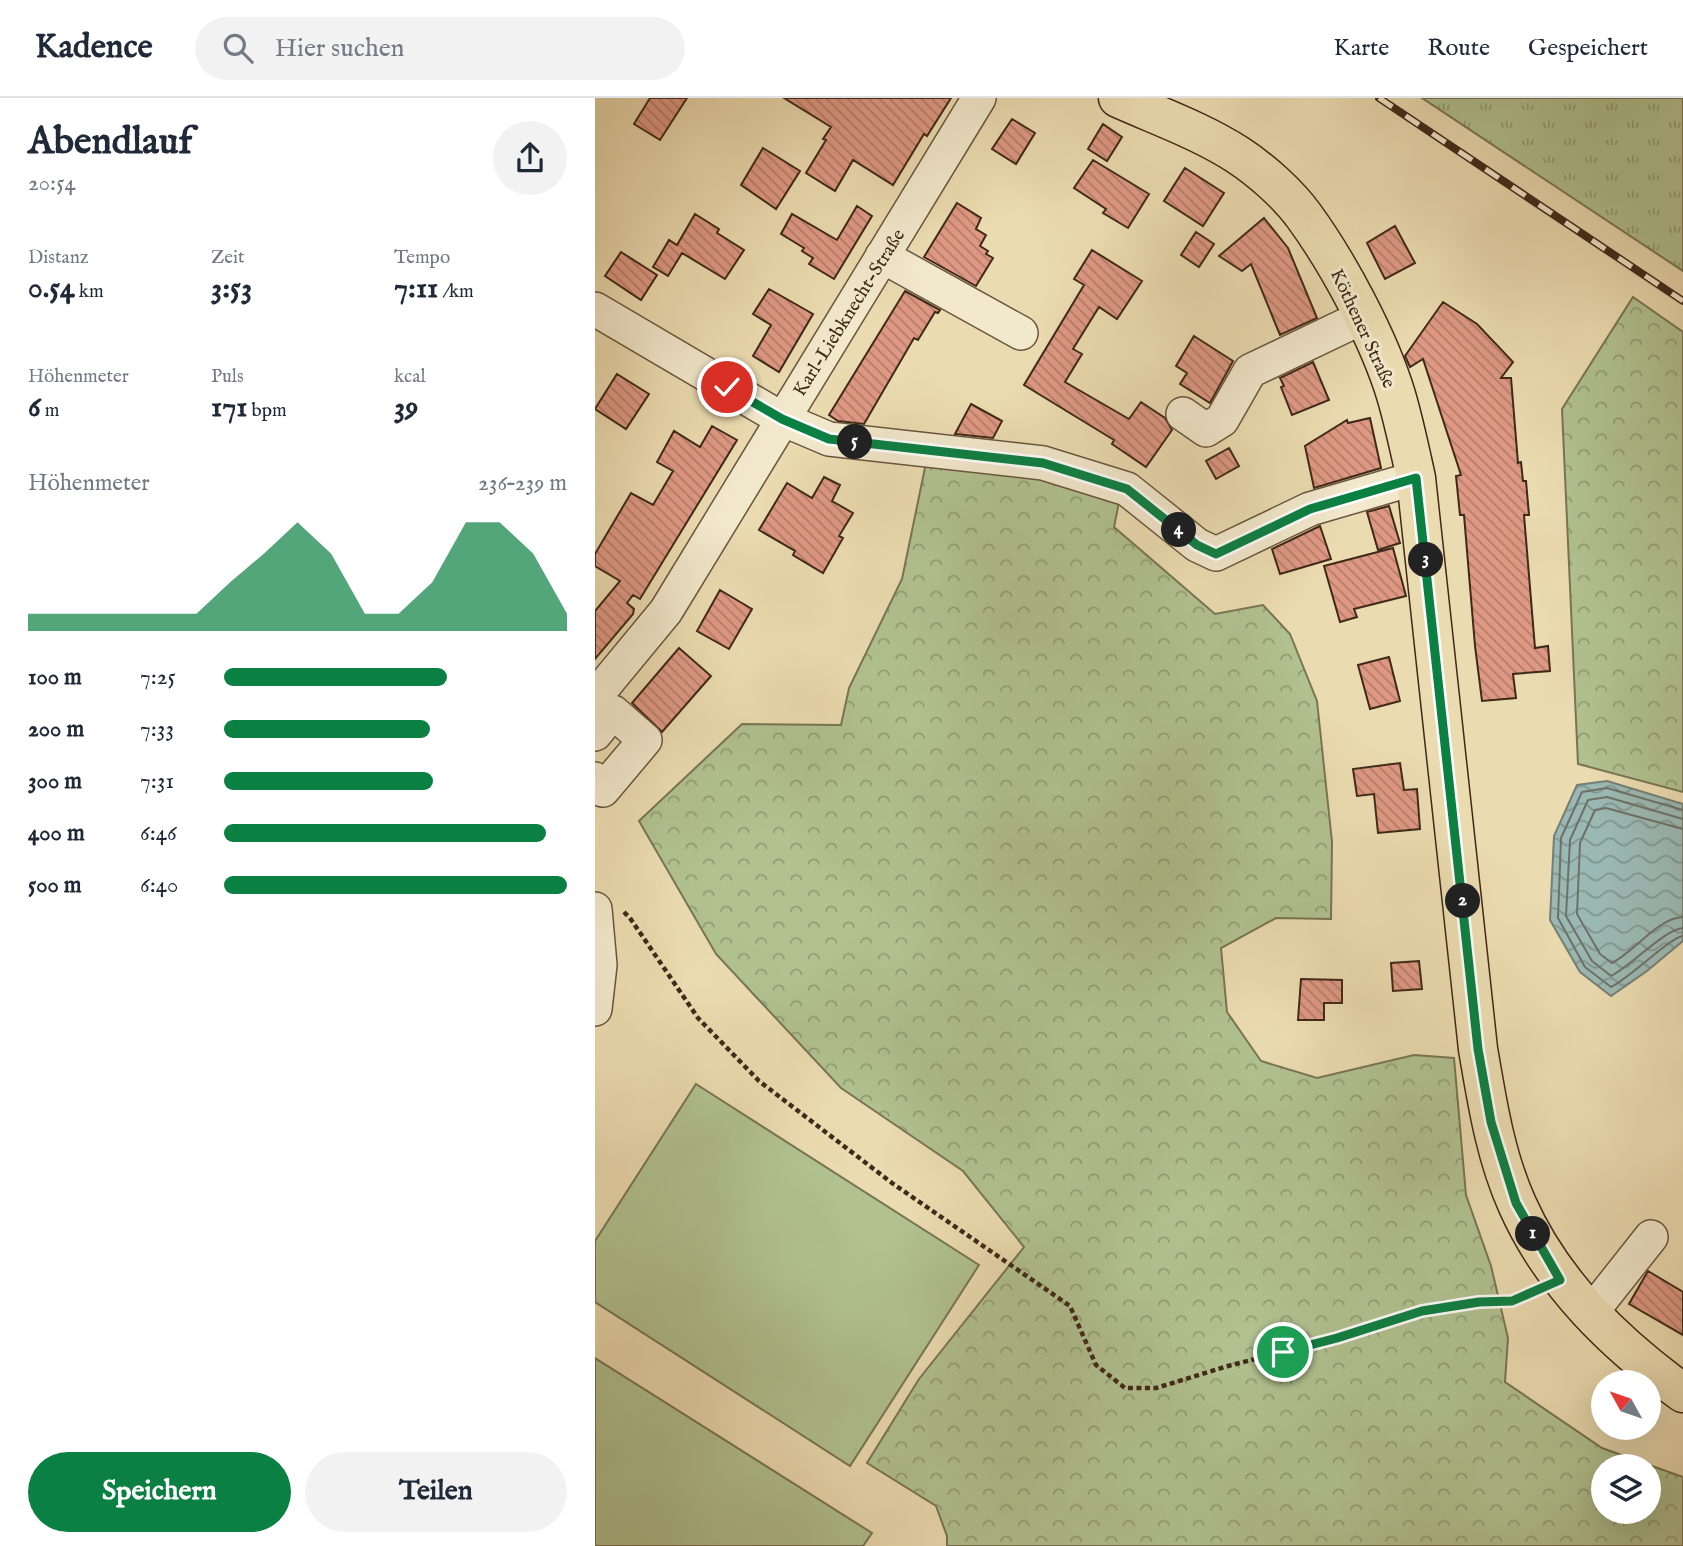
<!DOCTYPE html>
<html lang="de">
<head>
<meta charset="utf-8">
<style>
	:root { --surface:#fff; --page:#f2f2f3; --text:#1f2937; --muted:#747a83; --line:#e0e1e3; --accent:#0b8043 }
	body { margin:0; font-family:"IM FELL English",serif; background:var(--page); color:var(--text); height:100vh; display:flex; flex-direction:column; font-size:26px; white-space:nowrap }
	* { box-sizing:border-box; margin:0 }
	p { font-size:23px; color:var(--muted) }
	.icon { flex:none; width:38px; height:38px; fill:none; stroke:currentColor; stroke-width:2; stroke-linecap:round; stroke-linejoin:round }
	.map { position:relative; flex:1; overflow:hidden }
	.drawer { display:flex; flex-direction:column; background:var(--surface); width:595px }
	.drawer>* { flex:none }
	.needle { width:46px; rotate:310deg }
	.buttons { position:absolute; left:996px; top:1272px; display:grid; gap:14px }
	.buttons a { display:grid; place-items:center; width:70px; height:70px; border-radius:50%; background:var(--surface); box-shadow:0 7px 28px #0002; font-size:35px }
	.pin { position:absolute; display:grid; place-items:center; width:60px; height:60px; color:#fff; margin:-30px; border:4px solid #fff; border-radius:50%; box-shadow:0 2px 7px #0007 }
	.km { position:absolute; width:35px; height:35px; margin:-18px; border-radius:50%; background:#222; color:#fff; font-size:19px; line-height:35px; text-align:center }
	.round { display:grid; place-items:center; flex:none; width:74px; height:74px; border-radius:37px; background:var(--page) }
	.overview { display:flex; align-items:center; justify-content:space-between; height:119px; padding:0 28px }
	h1 { font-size:38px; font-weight:700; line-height:52px }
	.figures { display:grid; grid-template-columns:repeat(3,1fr); gap:10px; height:119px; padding:7px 28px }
	.figures div { display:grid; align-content:center }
	.figures b { font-size:30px; font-weight:700 }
	.figures small { font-size:19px; font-weight:400 }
	.figures p { font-size:19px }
	.chart { height:196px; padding:14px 28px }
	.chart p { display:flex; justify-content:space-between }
	.chart svg { width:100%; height:126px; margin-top:7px; fill:var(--accent); opacity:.7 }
	.action { display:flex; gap:14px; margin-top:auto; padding:14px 28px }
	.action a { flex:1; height:80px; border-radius:42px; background:var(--accent); color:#fff; font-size:28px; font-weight:700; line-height:80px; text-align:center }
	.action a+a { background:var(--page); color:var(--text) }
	ul { padding:0 28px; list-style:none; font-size:23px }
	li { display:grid; grid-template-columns:112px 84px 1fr; align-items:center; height:52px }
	li i { height:18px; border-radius:9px; background:var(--accent) }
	header { display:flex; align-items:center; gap:42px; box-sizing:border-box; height:98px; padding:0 35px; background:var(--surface); border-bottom:2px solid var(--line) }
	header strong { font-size:33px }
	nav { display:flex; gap:38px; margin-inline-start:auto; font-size:24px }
	.search { width:490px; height:63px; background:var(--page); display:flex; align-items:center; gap:18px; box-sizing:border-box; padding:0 24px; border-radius:38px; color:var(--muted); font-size:26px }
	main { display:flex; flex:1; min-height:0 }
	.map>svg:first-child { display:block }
</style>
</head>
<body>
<header>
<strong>Kadence</strong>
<div class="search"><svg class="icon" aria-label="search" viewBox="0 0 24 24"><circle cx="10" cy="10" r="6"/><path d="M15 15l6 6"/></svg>Hier suchen</div>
<nav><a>Karte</a><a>Route</a><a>Gespeichert</a></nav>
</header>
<main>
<section class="drawer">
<div class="overview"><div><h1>Abendlauf</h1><p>20:54</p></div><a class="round"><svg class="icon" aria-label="share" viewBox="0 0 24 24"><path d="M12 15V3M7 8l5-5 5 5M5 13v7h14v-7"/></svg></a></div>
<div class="figures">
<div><p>Distanz</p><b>0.54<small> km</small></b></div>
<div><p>Zeit</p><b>3:53</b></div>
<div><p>Tempo</p><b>7:11<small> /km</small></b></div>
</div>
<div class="figures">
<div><p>Höhenmeter</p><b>6<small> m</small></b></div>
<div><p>Puls</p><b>171<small> bpm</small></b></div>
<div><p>kcal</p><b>39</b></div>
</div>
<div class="chart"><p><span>Höhenmeter</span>236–239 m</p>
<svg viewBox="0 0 160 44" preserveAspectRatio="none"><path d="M0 44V38L10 38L20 38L30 38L40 38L50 38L60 27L70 17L80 6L90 17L100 38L110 38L120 27L130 6L140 6L150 17L160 38V44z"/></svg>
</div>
<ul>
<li><b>100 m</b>7:25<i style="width:65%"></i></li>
<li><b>200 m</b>7:33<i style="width:60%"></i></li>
<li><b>300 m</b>7:31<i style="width:61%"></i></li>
<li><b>400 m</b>6:46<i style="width:94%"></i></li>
<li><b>500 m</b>6:40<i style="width:100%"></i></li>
</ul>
<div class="action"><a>Speichern</a><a>Teilen</a></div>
</section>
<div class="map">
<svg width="1088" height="1448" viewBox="0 0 1088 1448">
	<defs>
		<pattern id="grass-tufts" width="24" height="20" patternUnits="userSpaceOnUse" patternTransform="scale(1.75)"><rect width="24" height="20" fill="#b1c190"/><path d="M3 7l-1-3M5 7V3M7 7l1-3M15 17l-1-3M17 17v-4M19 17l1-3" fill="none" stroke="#919d75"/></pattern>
		<pattern id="forest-crowns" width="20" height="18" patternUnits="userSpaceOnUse" patternTransform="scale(1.75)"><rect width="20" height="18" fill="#b1c190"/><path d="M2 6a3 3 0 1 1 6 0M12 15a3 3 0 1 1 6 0" fill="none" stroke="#919d75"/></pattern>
		<pattern id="water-waves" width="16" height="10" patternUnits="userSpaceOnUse" patternTransform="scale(1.75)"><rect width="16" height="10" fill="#9bb9b4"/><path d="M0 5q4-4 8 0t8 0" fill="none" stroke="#809691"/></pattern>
		<pattern id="building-back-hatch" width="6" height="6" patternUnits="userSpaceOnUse" patternTransform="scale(1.75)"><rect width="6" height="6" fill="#de9883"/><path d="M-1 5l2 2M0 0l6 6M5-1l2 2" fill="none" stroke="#b57c6a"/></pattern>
	</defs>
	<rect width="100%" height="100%" fill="#ebdbb0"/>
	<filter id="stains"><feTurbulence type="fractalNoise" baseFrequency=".00286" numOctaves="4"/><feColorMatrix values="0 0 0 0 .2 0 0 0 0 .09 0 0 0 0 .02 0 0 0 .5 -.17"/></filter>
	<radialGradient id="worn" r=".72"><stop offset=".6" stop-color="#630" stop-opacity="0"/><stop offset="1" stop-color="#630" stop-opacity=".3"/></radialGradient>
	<path fill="url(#grass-tufts)" stroke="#787554" stroke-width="2" d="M 827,0 L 1088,0 L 1088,173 Z"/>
	<path fill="url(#forest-crowns)" stroke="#787554" stroke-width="2" fill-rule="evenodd" d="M 1038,199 L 1088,234 L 1088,694 L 983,666 L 967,311 Z
		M 332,360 L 526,394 L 519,429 L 620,516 L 668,507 L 695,536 L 722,603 L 737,744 L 736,821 L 681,820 L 626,850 L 632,914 L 666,963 L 722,980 L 819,957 L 859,960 L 871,1097 L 896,1168 L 913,1240 L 910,1284 L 1007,1350 L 1088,1379 L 1088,1448 L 352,1448 L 352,1438 L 341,1408 L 272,1365 L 324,1281 L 429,1149 L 368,1073 L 246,990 L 121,856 L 44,723 L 147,626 L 246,627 L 254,590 L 307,481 ZM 1008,1368 L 1054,1368 L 1054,1414 L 1008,1414 Z"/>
	<path fill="#b1c190" stroke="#787554" stroke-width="2" d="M 101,986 L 384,1167 L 255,1368 L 0,1204 L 0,1143 Z
		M 0,1260 L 277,1435 L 268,1448 L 0,1448 Z"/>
	<path fill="url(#water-waves)" stroke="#767f76" stroke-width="2" d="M 1012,683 L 1088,706 L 1088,843 L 1052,873 L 1016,898 L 985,874 L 955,822 L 959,738 L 982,687 Z"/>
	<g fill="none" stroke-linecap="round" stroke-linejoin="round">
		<path stroke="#6d7166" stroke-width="2" d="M 1088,712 L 1012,690 L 987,694 L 966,740 L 963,820 L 990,869 L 1016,889 C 1035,880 1074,840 1088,838
			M 1088,721 L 1012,699 L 993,702 L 975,742 L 971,818 L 997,863 L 1016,878 C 1036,868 1070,831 1088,830
			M 1088,731 L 1011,710 L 1000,712 L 985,745 L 982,816 L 1005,856 L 1017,865 C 1040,853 1063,820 1088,819"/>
	</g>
	<path fill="url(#building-back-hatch)" stroke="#3f2918" stroke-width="2" d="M 55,0 L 92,0 L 65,42 L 39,26 Z
		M 189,0 L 356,0 L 332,38 L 329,36 L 298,87 L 258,62 L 240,93 L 211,75 L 231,42 L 228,41 L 236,29 Z
		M 417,21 L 440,35 L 421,66 L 397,51 Z
		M 508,26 L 527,39 L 512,63 L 493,51 Z
		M 168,50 L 205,73 L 181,111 L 146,87 Z
		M 498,62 L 554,96 L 533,130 L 508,115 L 511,111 L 479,90 Z
		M 590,70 L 629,95 L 608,128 L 569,103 Z
		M 362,105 L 386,120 L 381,131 L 391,137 L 385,148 L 393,153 L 391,156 L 398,160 L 381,188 L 329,159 Z
		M 262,108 L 277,118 L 239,181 L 214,166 L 218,160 L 207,153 L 209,150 L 186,136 L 197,116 L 242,142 Z
		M 100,116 L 124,131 L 122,135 L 149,152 L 130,181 L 87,155 L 73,178 L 58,169 L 74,142 L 82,147 Z
		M 669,120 L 693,150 L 722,220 L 685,237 L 656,166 L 647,173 L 624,158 Z
		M 800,128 L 820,165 L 790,181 L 772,145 Z
		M 601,134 L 619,146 L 604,169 L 586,157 Z
		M 497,152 L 547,183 L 522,221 L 504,209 L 478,251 L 487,256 L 470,284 L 534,321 L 546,304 L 570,320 L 577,332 L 551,369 L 517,346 L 519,342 L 429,287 L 489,187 L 479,181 Z
		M 26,154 L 62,177 L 46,202 L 10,178 Z
		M 174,191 L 218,216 L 184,274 L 158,258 L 176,227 L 158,216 Z
		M 310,193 L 345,212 L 343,215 L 340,214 L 323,242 L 319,240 L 269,326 L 243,323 L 234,317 Z
		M 848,204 L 882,226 L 918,264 L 906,280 L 916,280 L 923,365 L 926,364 L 928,383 L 931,383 L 934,417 L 929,417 L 940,550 L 953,548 L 955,573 L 918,576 L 921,600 L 887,603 L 880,548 L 869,417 L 865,417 L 861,378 L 866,377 L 828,261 L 815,269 L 810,258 Z
		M 599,238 L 638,263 L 615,305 L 585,286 L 592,275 L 581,268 Z
		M 718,264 L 734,302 L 697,317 L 686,289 L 689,288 L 685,280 Z
		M 22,276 L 54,296 L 31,331 L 0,311 Z
		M 376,306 L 407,323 L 398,340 L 360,336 Z
		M 775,320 L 786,370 L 719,390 L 710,348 L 752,322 L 753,325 Z
		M 117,328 L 142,342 L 45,501 L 38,497 L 32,505 L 39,511 L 38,516 L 0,561 L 0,513 L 25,483 L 0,468 L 0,456 L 36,395 L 58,407 L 78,373 L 62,364 L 79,333 L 105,349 Z
		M 634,350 L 644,368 L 621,381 L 611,363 Z
		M 229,379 L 245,387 L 237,403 L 258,415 L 244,438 L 248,440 L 228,475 L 198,457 L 200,453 L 164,432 L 192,385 L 217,400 Z
		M 794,408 L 805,445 L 783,452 L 772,414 Z
		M 725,428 L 736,461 L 685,476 L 677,451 Z
		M 798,450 L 811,498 L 759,511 L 762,519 L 745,524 L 729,468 Z
		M 125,492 L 157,511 L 134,551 L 102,533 Z
		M 84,550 L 116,578 L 67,634 L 37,605 Z
		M 794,559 L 805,603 L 775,611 L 763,567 Z
		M 805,665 L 809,692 L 822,691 L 825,731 L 783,735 L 779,696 L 762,698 L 758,671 Z
		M 824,863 L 827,891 L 798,893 L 796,865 Z
		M 706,881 L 747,882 L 747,905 L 729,905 L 729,922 L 703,922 Z
		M 1053,1173 L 1088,1194 L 1088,1237 L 1034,1206 Z"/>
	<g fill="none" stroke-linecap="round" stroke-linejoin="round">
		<g stroke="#6a563e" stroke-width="36">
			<path id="minor" d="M 287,158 L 426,235
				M 0,211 L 187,321 L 234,341 L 448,365 L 532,391 L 602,447 L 621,456 L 715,411 L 821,380
				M 588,316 L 611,332 L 627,322 L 655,273 L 768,219
				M 0,599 L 71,513 L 384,0
				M 0,636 L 18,614 L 50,642 L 8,692 L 0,681
				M 0,811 L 5,867 L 0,911
				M 995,1216 L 1056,1139"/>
		</g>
		<g stroke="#3f2918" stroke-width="41">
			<path id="major" d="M 523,0 C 563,18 606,33 643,57 C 666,72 693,96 709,118 C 744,166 784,241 801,297 C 809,324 815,353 821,380 L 883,951 C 892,1003 900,1057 922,1106 C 957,1185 1019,1245 1088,1295"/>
		</g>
		<path stroke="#3f2918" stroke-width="4.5" stroke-dasharray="5 3.5" stroke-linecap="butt" d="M 29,814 L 35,820 L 103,920 L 164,983 L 297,1085 L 475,1208 L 501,1267 L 530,1290 L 561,1290 L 633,1268 L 742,1240 L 827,1213 L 884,1204 L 917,1203 L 939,1193"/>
		<use href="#minor" stroke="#f2e8cc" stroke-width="33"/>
		<use href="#major" stroke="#ebdbb0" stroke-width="38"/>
		<g stroke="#3f2918" stroke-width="8">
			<path id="rail" d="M 784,0 L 1088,203"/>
		</g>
		<use href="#rail" stroke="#f2e8cc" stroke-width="5" stroke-dasharray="16" stroke-linecap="butt"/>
	</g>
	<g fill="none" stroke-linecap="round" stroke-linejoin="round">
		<g stroke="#fff" stroke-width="14">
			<path id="route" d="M 132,289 L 187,321 L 234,341 L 448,365 L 532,391 L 602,447 L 621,456 L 715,411 L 821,380 L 883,951 L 896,1024 L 921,1105 L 965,1182 L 917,1203 L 884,1204 L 827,1213 L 742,1240 L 688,1254"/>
		</g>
		<use href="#route" stroke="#0b8043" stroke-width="9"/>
	</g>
	<g text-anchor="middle" stroke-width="6" stroke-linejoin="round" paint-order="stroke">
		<g font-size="19" fill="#3f2918" stroke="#f2e8cc">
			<text transform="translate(253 214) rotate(-58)" y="7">Karl-Liebknecht-Straße</text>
			<text transform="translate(769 230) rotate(65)" y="7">Köthener Straße</text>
		</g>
	</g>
	<rect width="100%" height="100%" filter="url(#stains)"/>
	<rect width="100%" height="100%" fill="url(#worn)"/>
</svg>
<div class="buttons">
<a><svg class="needle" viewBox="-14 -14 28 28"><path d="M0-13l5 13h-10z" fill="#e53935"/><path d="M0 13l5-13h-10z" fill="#747a83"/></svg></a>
<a><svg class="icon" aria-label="layers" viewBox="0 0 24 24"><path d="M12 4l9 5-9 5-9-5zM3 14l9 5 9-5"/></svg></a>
</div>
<div class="pin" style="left:688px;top:1254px;background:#1e9e55"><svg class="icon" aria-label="arrive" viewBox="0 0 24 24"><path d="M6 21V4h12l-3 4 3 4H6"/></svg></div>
<div class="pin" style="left:132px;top:289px;background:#d93025"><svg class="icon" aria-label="check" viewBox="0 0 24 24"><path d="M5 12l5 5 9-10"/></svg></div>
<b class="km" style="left:938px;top:1136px">1</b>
<b class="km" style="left:868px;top:803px">2</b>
<b class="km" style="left:831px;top:462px">3</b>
<b class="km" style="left:584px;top:432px">4</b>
<b class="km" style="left:260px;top:344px">5</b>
</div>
</main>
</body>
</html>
